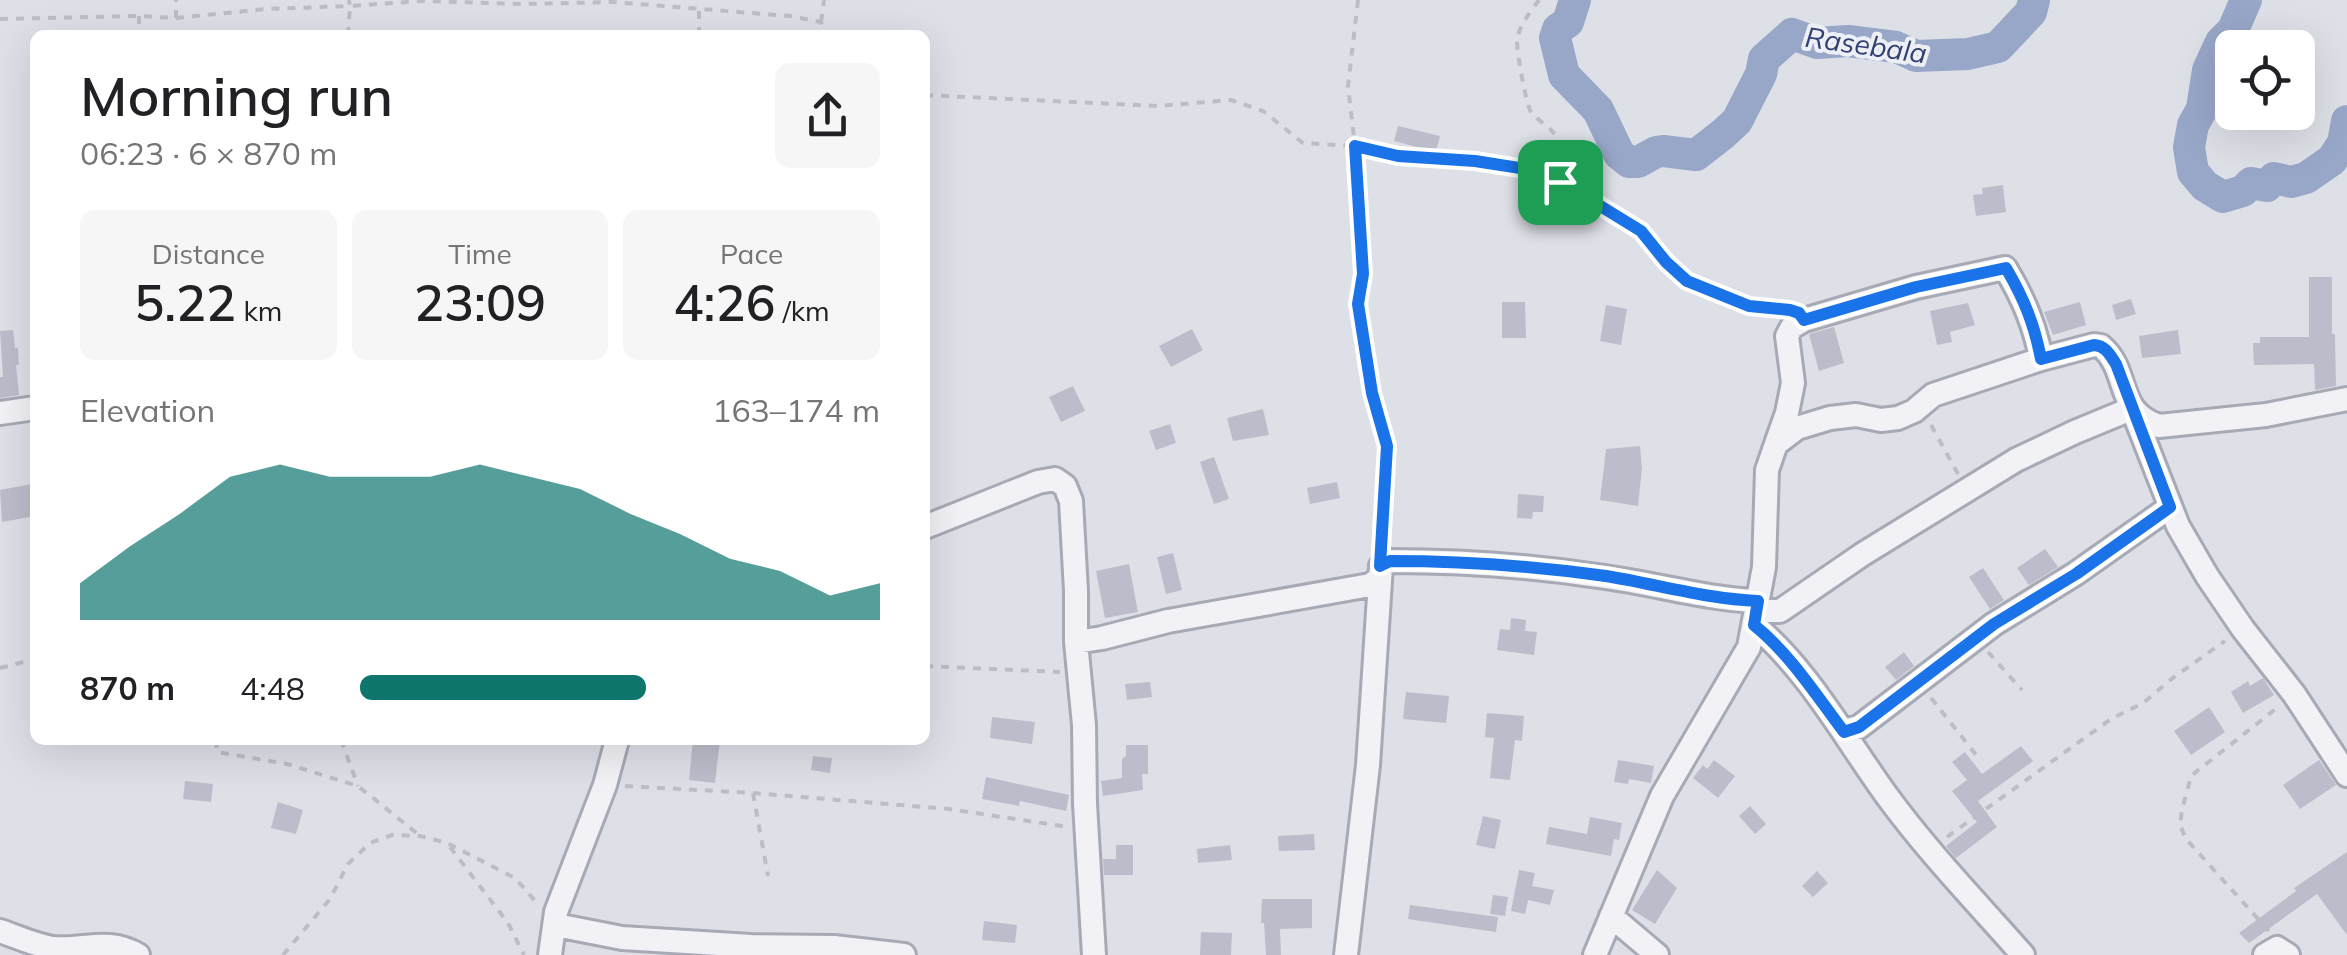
<!DOCTYPE html>
<html lang="en">
<head>
<meta charset="utf-8">
<style>
	:root { --surface:#fff; --page:#f6f6f6; --text:#202124; --muted:#757577; --accent:#0f766e }
	body { margin:0; font-family:Mulish,sans-serif; background:var(--page); color:var(--text); height:100vh; display:flex; flex-direction:column; font-size:38px; white-space:nowrap }
	* { box-sizing:border-box; margin:0 }
	p { font-size:32px; color:var(--muted) }
	.icon { flex:none; width:55px; height:55px; fill:none; stroke:currentColor; stroke-width:2; stroke-linecap:round; stroke-linejoin:round }
	.map { position:relative; flex:1; overflow:hidden }
	.panel { position:absolute; left:30px; top:30px; width:900px; height:715px; display:flex; flex-direction:column; background:var(--surface); border-radius:15px; box-shadow:0 10px 40px #0002 }
	.panel>* { flex:none }
	.fabs { position:absolute; left:2215px; top:30px; display:grid; gap:20px }
	.fabs a { display:grid; place-items:center; width:100px; height:100px; border-radius:15px; background:var(--surface); box-shadow:0 10px 40px #0002; font-size:50px }
	.pin { position:absolute; display:grid; place-items:center; width:85px; height:85px; color:#fff; margin:-42px; border-radius:20px; box-shadow:0 5px 15px #0006 }
	.round { display:grid; place-items:center; flex:none; width:105px; height:105px; border-radius:15px; background:var(--page) }
	.overview { display:flex; align-items:center; justify-content:space-between; height:170px; padding:0 50px }
	h1 { font-size:55px; font-weight:600; line-height:75px }
	.figures { display:grid; grid-template-columns:repeat(3,1fr); gap:15px; height:170px; padding:10px 50px }
	.figures div { display:grid; align-content:center; border-radius:15px; background:var(--page); text-align:center }
	.figures b { font-size:50px; font-weight:600 }
	.figures small { font-size:28px; font-weight:400 }
	.figures p { font-size:28px }
	.chart { height:280px; padding:20px 50px }
	.chart p { display:flex; justify-content:space-between }
	.chart svg { width:100%; height:180px; margin-top:10px; fill:var(--accent); opacity:.7 }
	ul { padding:0 50px; list-style:none; font-size:32px }
	li { display:grid; grid-template-columns:160px 120px 1fr; align-items:center; height:75px }
	li i { height:25px; border-radius:12px; background:var(--accent) }
	.map>svg:first-child { display:block }
</style>
</head>
<body>
<div class="map">
<svg width="2347" height="955" viewBox="0 0 2347 955">
	<rect width="100%" height="100%" fill="#dee0e8"/>
	<g fill="none" stroke-linecap="round" stroke-linejoin="round">
		<path stroke="#98a6c8" stroke-width="32" d="M 1575,0 L 1568,22 L 1558,29 L 1555,38 L 1564,75 L 1598,110 L 1619,154 L 1629,162 L 1638,162 L 1656,152 L 1663,151 L 1696,155 L 1723,134 L 1737,121 L 1761,74 L 1764,59 L 1792,34 L 1817,43 L 1848,41 L 1896,47 L 1916,56 L 1968,54 L 1998,47 L 2031,12 L 2034,0
			M 2246,0 L 2233,30 L 2221,42 L 2208,70 L 2202,109 L 2193,125 L 2189,147 L 2193,172 L 2205,186 L 2223,197 L 2243,191 L 2251,183 L 2267,186 L 2274,178 L 2291,182 L 2306,178 L 2332,160 L 2343,143 L 2347,121"/>
	</g>
	<path fill="#bbbeca" d="M 1398,126 L 1440,136 L 1436,152 L 1394,141 Z
		M 2003,185 L 2006,212 L 1976,216 L 1973,195 L 1983,194 L 1982,188 Z
		M 2309,277 L 2332,277 L 2332,334 L 2335,334 L 2336,386 L 2315,390 L 2314,364 L 2254,365 L 2253,343 L 2260,343 L 2260,337 L 2309,337 Z
		M 2131,299 L 2136,314 L 2116,320 L 2112,305 Z
		M 1502,302 L 1525,302 L 1526,338 L 1502,338 Z
		M 2080,302 L 2086,325 L 2053,335 L 2044,312 Z
		M 1968,303 L 1975,325 L 1950,332 L 1952,342 L 1937,345 L 1930,311 Z
		M 1606,305 L 1627,309 L 1621,345 L 1600,341 Z
		M 1834,327 L 1844,363 L 1819,371 L 1809,334 Z
		M 1192,329 L 1203,350 L 1171,367 L 1159,346 Z
		M 13,330 L 15,348 L 18,348 L 19,365 L 16,365 L 19,395 L 0,398 L 0,377 L 3,377 L 0,331 Z
		M 2178,330 L 2181,354 L 2142,358 L 2139,336 Z
		M 1073,386 L 1085,411 L 1061,422 L 1049,397 Z
		M 1263,409 L 1269,435 L 1233,441 L 1227,418 Z
		M 1170,424 L 1176,443 L 1156,450 L 1149,431 Z
		M 1640,446 L 1642,468 L 1638,506 L 1600,500 L 1606,449 Z
		M 1214,457 L 1229,499 L 1214,504 L 1200,462 Z
		M 1337,482 L 1340,498 L 1310,504 L 1307,488 Z
		M 32,484 L 35,516 L 2,522 L 0,490 Z
		M 1518,494 L 1544,496 L 1543,512 L 1533,512 L 1532,519 L 1517,518 Z
		M 2045,549 L 2058,567 L 2029,585 L 2017,568 Z
		M 1173,553 L 1182,590 L 1166,594 L 1157,557 Z
		M 1129,564 L 1138,612 L 1105,618 L 1096,571 Z
		M 1983,568 L 2004,600 L 1990,609 L 1969,577 Z
		M 1511,618 L 1526,620 L 1525,631 L 1537,632 L 1534,655 L 1497,650 L 1500,629 L 1510,630 Z
		M 1904,652 L 1914,666 L 1896,680 L 1885,667 Z
		M 2263,678 L 2274,695 L 2243,713 L 2231,692 L 2248,681 L 2250,686 Z
		M 1150,682 L 1152,697 L 1127,700 L 1125,684 Z
		M 1406,692 L 1449,696 L 1446,723 L 1403,719 Z
		M 2209,707 L 2225,732 L 2191,755 L 2174,731 Z
		M 1487,713 L 1524,716 L 1522,741 L 1515,740 L 1510,780 L 1490,778 L 1494,738 L 1485,737 Z
		M 992,717 L 1035,722 L 1032,744 L 990,738 Z
		M 693,740 L 720,740 L 715,783 L 689,780 Z
		M 1126,745 L 1148,745 L 1148,774 L 1142,774 L 1143,790 L 1103,796 L 1101,781 L 1122,778 L 1122,759 L 1126,756 Z
		M 2021,746 L 2033,761 L 1978,801 L 1997,827 L 1956,858 L 1946,846 L 1977,822 L 1952,791 L 1967,780 L 1952,762 L 1965,752 L 1982,774 Z
		M 813,756 L 832,758 L 830,773 L 811,770 Z
		M 1618,760 L 1654,766 L 1651,783 L 1629,779 L 1628,784 L 1614,782 Z
		M 1714,760 L 1735,776 L 1718,798 L 1693,778 L 1703,765 L 1707,769 Z
		M 2319,760 L 2336,785 L 2300,809 L 2283,785 Z
		M 986,777 L 1069,795 L 1066,811 L 1020,801 L 1019,806 L 982,799 Z
		M 185,781 L 213,784 L 211,802 L 183,799 Z
		M 278,802 L 303,810 L 296,834 L 271,828 Z
		M 1750,806 L 1766,824 L 1755,834 L 1739,816 Z
		M 1483,816 L 1501,820 L 1495,849 L 1476,845 Z
		M 1590,817 L 1622,823 L 1619,840 L 1614,839 L 1611,856 L 1546,844 L 1549,827 L 1587,834 Z
		M 1314,834 L 1315,850 L 1279,851 L 1278,836 Z
		M 1116,845 L 1133,845 L 1133,875 L 1104,875 L 1103,859 L 1116,859 Z
		M 1230,845 L 1232,860 L 1198,863 L 1197,849 Z
		M 2347,852 L 2347,935 L 2317,894 L 2249,943 L 2239,933 L 2296,891 L 2294,888 Z
		M 1519,870 L 1535,873 L 1532,886 L 1554,890 L 1550,905 L 1528,900 L 1525,914 L 1511,911 Z
		M 1657,870 L 1677,888 L 1655,924 L 1632,910 Z
		M 1817,871 L 1828,883 L 1813,897 L 1802,886 Z
		M 1493,895 L 1508,897 L 1505,916 L 1490,914 Z
		M 1262,899 L 1312,899 L 1312,928 L 1280,929 L 1281,955 L 1266,955 L 1264,923 L 1261,923 Z
		M 1410,905 L 1498,917 L 1496,932 L 1408,919 Z
		M 984,921 L 1017,925 L 1015,943 L 982,940 Z
		M 1201,932 L 1232,933 L 1231,955 L 1200,955 Z"/>
	<g fill="none" stroke-linecap="round" stroke-linejoin="round">
		<g stroke="#a7aab5" stroke-width="28">
			<path id="minor" d="M 0,413 L 35,408
				M 1776,444 L 1787,413 L 1793,383 L 1787,336 L 1792,327 L 1804,320 L 1916,287 L 2005,268 C 2023,297 2035,325 2041,359
				M 925,527 L 1038,482 L 1055,479 L 1065,486 L 1071,501 L 1076,591 L 1076,642 L 1084,725 L 1085,804 L 1094,955
				M 1756,611 L 1780,611 L 1863,554 L 2016,460 L 2075,432 L 2121,413 L 2133,411 L 2178,526 L 2207,576 L 2243,629 L 2294,694 L 2347,775
				M 1754,625 C 1807,668 1847,741 1887,796 C 1928,852 1977,903 2023,955
				M 1076,642 L 1102,638 L 1168,621 L 1370,585 L 1380,578
				M 1844,731 L 1859,727 L 1994,624 L 2075,574 L 2170,507
				M 1611,916 L 1657,955
				M 556,925 L 622,938 L 751,946 L 834,947 L 904,955
				M 0,931 C 18,937 34,945 53,948 C 84,951 108,937 138,955
				M 550,955 L 556,912 L 605,785 L 617,740
				M 1346,955 L 1368,765 L 1381,566 L 1390,561 C 1463,561 1534,566 1605,577 C 1656,584 1706,599 1758,601
				M 1595,955 L 1662,796 L 1749,647 L 1764,567 L 1767,470 L 1776,444 L 1797,428 L 1830,418 L 1856,415 L 1881,420 L 1898,418 L 1914,411 L 1933,395 L 2041,359 L 2094,345 L 2101,346 C 2131,372 2114,411 2159,426 L 2266,415 L 2347,399
				M 2265,955 L 2277,948 L 2288,955"/>
		</g>
		<path stroke="#bcbec6" stroke-width="4" stroke-dasharray="8 8" stroke-linecap="butt" d="M 1358,0 L 1348,86 L 1355,146 L 1398,156 L 1475,161 L 1545,172 L 1641,231 L 1667,261 L 1687,281 L 1749,306 L 1783,309
			M 1539,0 C 1531,11 1518,27 1517,41 C 1517,53 1525,98 1530,110 C 1535,119 1546,124 1552,131 C 1565,145 1568,165 1560,182
			M 139,16 L 139,35
			M 176,18 L 176,0
			M 0,19 L 139,16 L 176,18 L 266,9 L 350,6 L 349,0
			M 821,22 L 824,0
			M 348,35 L 350,6 L 421,1 L 523,4 L 613,2 L 790,16 L 821,22 L 824,35
			M 699,35 L 699,10
			M 925,95 L 1158,106 L 1231,100 L 1263,111 L 1303,143 L 1355,146 L 1363,273 L 1358,304 L 1372,393 L 1387,445 L 1382,544
			M 1931,425 L 1958,474
			M 1988,652 L 2022,690
			M 925,666 L 1060,672
			M 0,668 L 35,659
			M 1931,698 L 1977,756
			M 216,740 L 217,752 L 287,764 L 358,786 L 419,835
			M 341,740 L 358,786
			M 625,786 L 753,793 L 949,809 L 1068,827
			M 753,793 L 768,876
			M 1947,837 L 2111,719 L 2143,703 L 2174,677 L 2225,641
			M 450,847 L 508,923 L 524,955
			M 2269,931 L 2186,839 L 2180,825 L 2182,810 L 2191,776 L 2278,707
			M 283,955 L 330,899 L 348,864 L 370,843 L 392,835 L 420,836 L 447,843 L 515,878 L 536,902"/>
		<use href="#minor" stroke="#f1f1f6" stroke-width="22"/>
	</g>
	<g fill="none" stroke-linecap="round" stroke-linejoin="round">
		<g stroke="#fff" stroke-width="20">
			<path id="route" d="M 1355,146 L 1398,156 L 1475,161 L 1545,172 L 1641,231 L 1666,262 L 1687,281 L 1749,306 L 1790,310 L 1799,313 L 1804,320 L 1916,287 L 2006,268 C 2024,299 2034,323 2041,359 L 2094,345 C 2106,346 2110,355 2116,364 L 2170,507 L 2076,574 L 1994,624 L 1859,727 L 1844,732 C 1816,695 1790,654 1754,625 L 1758,601 C 1706,599 1656,584 1606,576 C 1534,566 1463,561 1390,561 L 1380,566 L 1387,446 L 1372,393 L 1358,304 L 1363,274 Z"/>
		</g>
		<use href="#route" stroke="#1a73e8" stroke-width="12"/>
	</g>
	<g text-anchor="middle" stroke-width="8" stroke-linejoin="round" paint-order="stroke">
		<g font-size="28" font-style="italic" fill="#314173" stroke="#edeff5">
			<text transform="translate(1866 45) rotate(8)" y="10">Rasebala</text>
		</g>
	</g>
</svg>
<div class="fabs">
<a><svg class="icon" aria-label="locate" viewBox="0 0 24 24"><circle cx="12" cy="12" r="6"/><path d="M12 2v4M12 18v4M2 12h4M18 12h4"/></svg></a>
</div>
<div class="pin" style="left:1560px;top:182px;background:#1e9e55"><svg class="icon" aria-label="arrive" viewBox="0 0 24 24"><path d="M6 21V4h12l-3 4 3 4H6"/></svg></div>
<section class="panel">
<div class="overview"><div><h1>Morning run</h1><p>06:23 · 6 × 870 m</p></div><a class="round"><svg class="icon" aria-label="share" viewBox="0 0 24 24"><path d="M12 15V3M7 8l5-5 5 5M5 13v7h14v-7"/></svg></a></div>
<div class="figures">
<div><p>Distance</p><b>5.22<small> km</small></b></div>
<div><p>Time</p><b>23:09</b></div>
<div><p>Pace</p><b>4:26<small> /km</small></b></div>
</div>
<div class="chart"><p><span>Elevation</span>163–174 m</p>
<svg viewBox="0 0 160 44" preserveAspectRatio="none"><path d="M0 44V35L10 26L20 18L30 9L40 6L50 9L60 9L70 9L80 6L90 9L100 12L110 18L120 23L130 29L140 32L150 38L160 35V44z"/></svg>
</div>
<ul>
<li><b>870 m</b>4:48<i style="width:55%"></i></li>
</ul>
</section>
</div>
</body>
</html>
